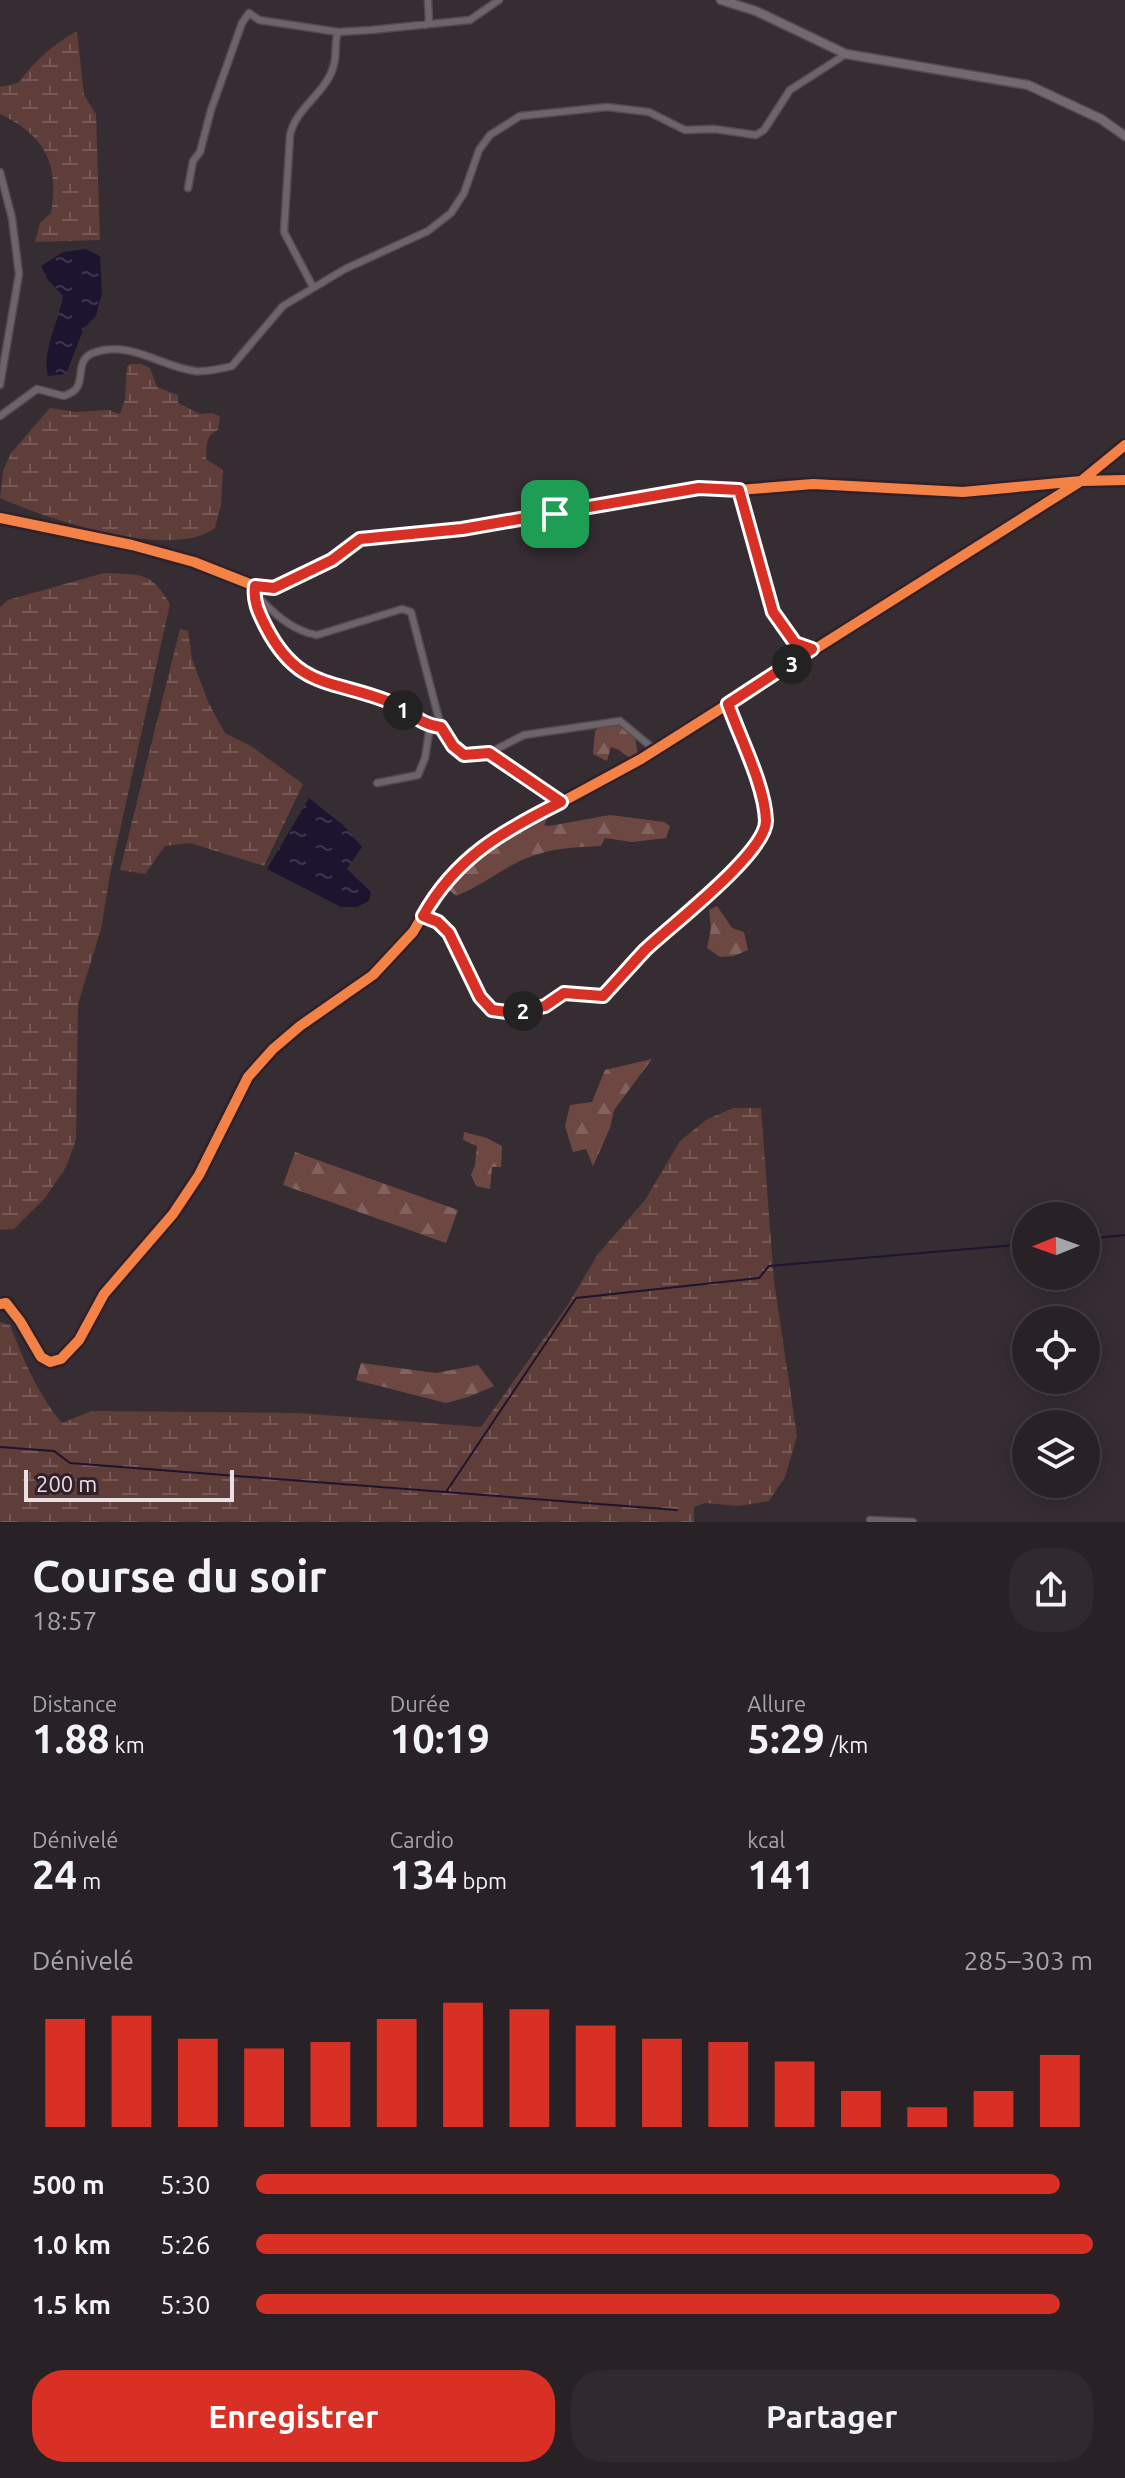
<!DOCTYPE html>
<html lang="fr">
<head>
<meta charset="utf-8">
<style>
	:root { --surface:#282226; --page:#302a2e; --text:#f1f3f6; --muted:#a5a4a7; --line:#443f43; --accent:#d93025 }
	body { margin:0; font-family:Ubuntu,sans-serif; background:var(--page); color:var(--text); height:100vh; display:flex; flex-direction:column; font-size:30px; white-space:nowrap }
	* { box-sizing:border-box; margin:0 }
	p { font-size:26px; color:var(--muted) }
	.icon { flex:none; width:44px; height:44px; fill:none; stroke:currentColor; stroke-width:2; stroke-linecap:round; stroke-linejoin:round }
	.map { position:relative; height:1522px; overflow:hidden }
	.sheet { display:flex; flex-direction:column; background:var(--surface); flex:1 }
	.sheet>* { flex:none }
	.needle { width:52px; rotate:269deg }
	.fabs { position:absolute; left:1012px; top:1202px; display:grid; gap:16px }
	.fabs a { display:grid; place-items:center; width:88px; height:88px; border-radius:50%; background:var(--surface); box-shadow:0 4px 20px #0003,0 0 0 2px var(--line); font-size:40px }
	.scale { position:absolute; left:24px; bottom:20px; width:210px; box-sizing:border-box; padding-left:8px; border:4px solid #ebdfe6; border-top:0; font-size:22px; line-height:28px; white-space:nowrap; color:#ebdfe6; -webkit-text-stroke:6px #30202a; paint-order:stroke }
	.pin { position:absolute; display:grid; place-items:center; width:68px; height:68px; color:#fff; margin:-34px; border-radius:16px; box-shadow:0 4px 12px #0006 }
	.km { position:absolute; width:40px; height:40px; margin:-20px; border-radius:50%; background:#222; color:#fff; font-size:22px; line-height:40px; text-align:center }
	.round { display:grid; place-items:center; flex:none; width:84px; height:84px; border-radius:32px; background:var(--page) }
	.overview { display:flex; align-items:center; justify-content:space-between; height:136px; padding:0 32px }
	h1 { font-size:44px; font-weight:700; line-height:60px }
	.figures { display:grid; grid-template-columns:repeat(3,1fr); gap:12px; height:136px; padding:8px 32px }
	.figures div { display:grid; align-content:center }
	.figures b { font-size:40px; font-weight:700 }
	.figures small { font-size:22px; font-weight:400 }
	.figures p { font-size:22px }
	.chart { height:224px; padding:16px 32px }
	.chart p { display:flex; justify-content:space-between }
	.chart svg { width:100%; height:144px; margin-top:8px; stroke:var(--accent); stroke-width:6 }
	.action { display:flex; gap:16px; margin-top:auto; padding:16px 32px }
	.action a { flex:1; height:92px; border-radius:32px; background:var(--accent); color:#fff; font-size:32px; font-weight:700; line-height:92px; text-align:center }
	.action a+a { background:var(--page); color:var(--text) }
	ul { padding:0 32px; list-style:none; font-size:26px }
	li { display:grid; grid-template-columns:128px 96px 1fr; align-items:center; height:60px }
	li i { height:20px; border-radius:10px; background:var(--accent) }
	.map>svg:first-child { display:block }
</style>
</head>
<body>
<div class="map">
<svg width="1125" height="1522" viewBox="0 0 1125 1522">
	<defs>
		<pattern id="forest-firs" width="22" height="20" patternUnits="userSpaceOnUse" patternTransform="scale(2)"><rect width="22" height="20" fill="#6d4843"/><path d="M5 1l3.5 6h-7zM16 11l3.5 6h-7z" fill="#82625e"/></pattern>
		<pattern id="wetland-marsh" width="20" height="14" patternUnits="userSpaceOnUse" patternTransform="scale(2)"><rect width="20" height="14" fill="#5f3d39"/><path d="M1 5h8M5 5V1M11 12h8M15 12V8" fill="none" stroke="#765956"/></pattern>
		<pattern id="water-ripples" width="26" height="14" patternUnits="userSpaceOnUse" patternTransform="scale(2)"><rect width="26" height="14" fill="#1d1430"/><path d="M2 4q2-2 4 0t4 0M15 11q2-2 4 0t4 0" fill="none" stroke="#3e364e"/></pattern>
	</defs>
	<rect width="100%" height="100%" fill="#362d33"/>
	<path fill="url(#forest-firs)" d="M 604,725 L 620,725 L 635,737 L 638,755 L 632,760 L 619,750 L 611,747 L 607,761 L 593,754 L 595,731 Z
		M 540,815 L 548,818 L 544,825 L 549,826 L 610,815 L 664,822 L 670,826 L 666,838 L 632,842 L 605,838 L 601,846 C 576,847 551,848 527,858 C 502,868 483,885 456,896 L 449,890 L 489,847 Z
		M 717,906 L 732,928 L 744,932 L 748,950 L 734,956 L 720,957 L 707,948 L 711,928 L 709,910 Z
		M 652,1059 L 614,1110 L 610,1128 L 593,1166 L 586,1149 L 573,1152 L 565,1126 L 570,1105 L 592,1102 L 605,1070 Z
		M 464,1132 L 487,1138 L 502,1146 L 501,1167 L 492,1167 L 490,1189 L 476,1186 L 471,1175 L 475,1165 L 477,1146 L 463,1140 Z
		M 295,1152 L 458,1210 L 446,1243 L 283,1185 Z
		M 361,1363 L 436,1373 L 478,1365 L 494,1386 L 468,1397 L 446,1403 L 356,1380 Z"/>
	<path fill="url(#wetland-marsh)" d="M 77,31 L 84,95 L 96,114 L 100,240 L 35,242 L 40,223 L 51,213 C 59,164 46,136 0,114 L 0,87 L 18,83 C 35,61 52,45 77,31 Z
		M 130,364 L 141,364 L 150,368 L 157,387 L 178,395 L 178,403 L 200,414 L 211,413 L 220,416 L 218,430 C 205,435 207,447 206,459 L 223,470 L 221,505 L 215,528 C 171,561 47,519 0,498 L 3,471 L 11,453 L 50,408 L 76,412 L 109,410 L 120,414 L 125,399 L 127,367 Z
		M 104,573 C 140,575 150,570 170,604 L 110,875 L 101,929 L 78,1004 L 76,1140 L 66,1167 L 45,1198 L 14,1229 L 0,1230 L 0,607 L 8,600 Z
		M 180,629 L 188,631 L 192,659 L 209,704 L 225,733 L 251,746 L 303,784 L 264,866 L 190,843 L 165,846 L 145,874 L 120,870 Z
		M 733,1108 L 761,1108 L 774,1281 L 797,1436 L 785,1477 L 769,1501 L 739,1506 L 705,1503 L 694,1507 L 694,1522 L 0,1522 L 0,1322 L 10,1325 C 24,1361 37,1393 62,1423 L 91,1411 L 298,1413 L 481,1427 L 567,1306 L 598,1254 L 645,1200 L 680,1141 L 706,1120 Z"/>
	<path fill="url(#water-ripples)" d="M 85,249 L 100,256 L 102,293 L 96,316 L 84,328 L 66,374 L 48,376 C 41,352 59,322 63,296 L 47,279 L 41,266 L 63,252 Z
		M 309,798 L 344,826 L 362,847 L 347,869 L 371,892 L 369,901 L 357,907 L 341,907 L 267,869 Z"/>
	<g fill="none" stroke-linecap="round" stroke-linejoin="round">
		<path stroke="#1d1430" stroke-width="2" d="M 1086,1239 L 1125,1235
			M 0,1447 L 54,1451 L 70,1463 L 677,1510
			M 446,1492 L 576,1298 L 759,1278 L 769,1266 L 1026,1244"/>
		<g stroke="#534b4f" stroke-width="9">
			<path id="street" d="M 425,25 L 429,22 L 428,0
				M 0,172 L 12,218 L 19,274 L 0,385
				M 188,188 L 193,161 L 200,152 L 211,110 L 242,23 L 249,13 L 259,20 L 338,32 L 371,30 L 470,20 L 499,0
				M 313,287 L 284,232 L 290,135 C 296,107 328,92 334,64 C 337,53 334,43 338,32
				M 0,416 L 37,389 L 64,396 C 68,394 72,393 75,390 C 85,380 75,360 93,353 C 129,339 161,367 195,371 C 207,372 220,369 232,366 L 283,306 L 345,269 L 428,231 L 451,213 L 464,193 L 479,150 L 490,135 L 520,116 L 607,107 L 649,112 L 685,130 L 714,129 L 756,135 L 764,130 L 790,90 L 846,54
				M 739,490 C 749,525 767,623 795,643 C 799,646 807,647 812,649
				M 0,518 L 132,545 L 194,562 L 255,586 L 274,588 L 332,560 L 360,539 L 462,529 L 699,488 L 739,490 L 813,484 L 963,492 L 1081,481 L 1125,445
				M 255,586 C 252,602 259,613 266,627 C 300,691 334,679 392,703 C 410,711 420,725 441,727 L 453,746 L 464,755 L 489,753 L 561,802
				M 254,592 C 271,611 291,631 317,635 L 402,609 L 411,612 L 441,727
				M 489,753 L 524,735 L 620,721 L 655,750
				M 377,783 L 418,775 L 425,758 L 430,726
				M 423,916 L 438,922 L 449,933 L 480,997 L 492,1010 L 515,1013 L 545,1006 L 564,993 L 603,996 C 617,981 631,965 645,950 C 670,926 766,853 766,821 C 765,786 740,738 728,704
				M 0,1304 L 6,1303 L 20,1321 L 41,1357 L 50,1362 L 61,1359 L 79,1340 L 104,1294 L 173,1214 L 199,1175 L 248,1077 L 273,1049 L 300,1026 L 373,975 L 413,932 L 437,892 L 456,870 L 488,842 L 641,759 L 1081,481 L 1125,480
				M 870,1520 L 913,1522"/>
		</g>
		<g stroke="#534b4f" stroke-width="11">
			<path id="secondary" d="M 721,0 L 756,11 L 846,54 L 1028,85 L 1101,119 L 1125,136"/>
		</g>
		<use href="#street" stroke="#6c6469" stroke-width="6"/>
		<use href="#secondary" stroke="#72686f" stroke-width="8"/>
		<g stroke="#30202a" stroke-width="15">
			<path id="cycleway" d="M 0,518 L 132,545 L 194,562 L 255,586 L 274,588 L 332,560 L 360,539 L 462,529 L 699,488 L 739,490 L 813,484 L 963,492 L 1081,481 L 1125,445
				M 0,1304 L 6,1303 L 20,1321 L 41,1357 L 50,1362 L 61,1359 L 79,1340 L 104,1294 L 173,1214 L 199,1175 L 248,1077 L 273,1049 L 300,1026 L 373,975 L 413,932 L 437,892 L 456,870 L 488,842 L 641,759 L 1081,481 L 1125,480"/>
		</g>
		<use href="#cycleway" stroke="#f48246" stroke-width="10"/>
	</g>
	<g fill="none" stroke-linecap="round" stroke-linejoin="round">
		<g stroke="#fff" stroke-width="16">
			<path id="route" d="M 699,488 L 739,490 L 773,612 L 795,643 L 812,649 L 728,704 C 740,738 765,786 766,821 C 766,853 670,926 645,950 C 631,965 617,981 603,996 L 564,993 L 545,1006 L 515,1013 L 492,1010 L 480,997 L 449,933 L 438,922 L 423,916 C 456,857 503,831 561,802 L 489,753 L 464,755 L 453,746 L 441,727 C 420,725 410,711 392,703 C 334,679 299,691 266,627 C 259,613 253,602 255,586 L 274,588 L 332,560 L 360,539 L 462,529 Z"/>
		</g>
		<use href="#route" stroke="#d93025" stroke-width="10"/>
	</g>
</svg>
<div class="fabs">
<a><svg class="needle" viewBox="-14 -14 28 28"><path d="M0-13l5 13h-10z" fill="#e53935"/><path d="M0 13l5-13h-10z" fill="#a5a4a7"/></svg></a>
<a><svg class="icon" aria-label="locate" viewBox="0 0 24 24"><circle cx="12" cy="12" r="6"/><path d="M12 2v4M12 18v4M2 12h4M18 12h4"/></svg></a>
<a><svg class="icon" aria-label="layers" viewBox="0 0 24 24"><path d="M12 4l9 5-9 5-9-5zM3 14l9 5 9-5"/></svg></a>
</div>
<div class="scale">200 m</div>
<div class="pin" style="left:555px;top:514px;background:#1e9e55"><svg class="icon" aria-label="arrive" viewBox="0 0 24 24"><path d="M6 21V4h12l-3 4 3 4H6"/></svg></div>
<b class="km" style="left:403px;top:710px">1</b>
<b class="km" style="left:523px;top:1011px">2</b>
<b class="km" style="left:792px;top:664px">3</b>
</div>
<section class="sheet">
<div class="overview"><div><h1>Course du soir</h1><p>18:57</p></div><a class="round"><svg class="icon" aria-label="share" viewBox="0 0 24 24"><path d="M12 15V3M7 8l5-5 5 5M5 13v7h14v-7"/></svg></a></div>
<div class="figures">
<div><p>Distance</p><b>1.88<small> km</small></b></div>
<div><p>Durée</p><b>10:19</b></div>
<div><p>Allure</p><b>5:29<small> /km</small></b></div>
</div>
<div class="figures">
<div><p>Dénivelé</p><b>24<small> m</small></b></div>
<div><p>Cardio</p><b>134<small> bpm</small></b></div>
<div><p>kcal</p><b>141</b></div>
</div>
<div class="chart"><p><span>Dénivelé</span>285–303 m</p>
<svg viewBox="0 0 160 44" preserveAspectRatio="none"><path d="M5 44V11M15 44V10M25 44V17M35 44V20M45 44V18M55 44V11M65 44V6M75 44V8M85 44V13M95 44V17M105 44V18M115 44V24M125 44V33M135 44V38M145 44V33M155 44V22"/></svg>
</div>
<ul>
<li><b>500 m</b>5:30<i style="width:96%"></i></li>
<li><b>1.0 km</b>5:26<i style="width:100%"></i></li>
<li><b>1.5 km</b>5:30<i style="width:96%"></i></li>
</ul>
<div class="action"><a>Enregistrer</a><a>Partager</a></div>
</section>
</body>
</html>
